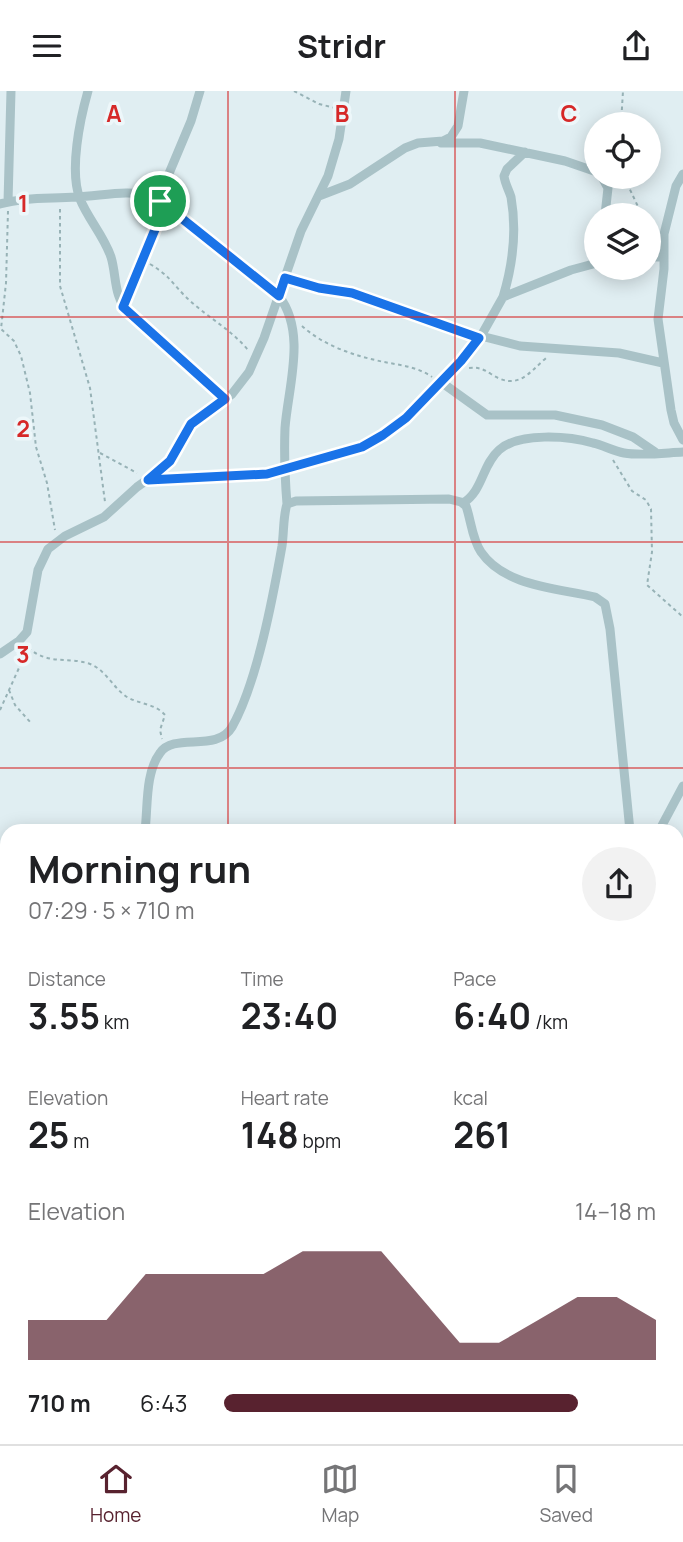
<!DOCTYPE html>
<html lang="en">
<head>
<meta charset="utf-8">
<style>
	:root { --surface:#fff; --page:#f2f2f2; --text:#202124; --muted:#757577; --line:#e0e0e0; --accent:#58222f }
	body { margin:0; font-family:Manrope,sans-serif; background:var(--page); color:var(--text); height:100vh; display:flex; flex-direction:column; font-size:26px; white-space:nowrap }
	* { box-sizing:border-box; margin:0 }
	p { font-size:23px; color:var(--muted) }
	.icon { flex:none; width:38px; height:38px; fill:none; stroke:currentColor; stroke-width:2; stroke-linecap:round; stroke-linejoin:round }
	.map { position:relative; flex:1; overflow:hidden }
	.sheet { position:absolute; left:0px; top:733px; width:684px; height:621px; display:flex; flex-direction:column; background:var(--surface); border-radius:21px 21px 0 0; box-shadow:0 4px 18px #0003 }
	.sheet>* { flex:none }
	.controls { position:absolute; left:584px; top:21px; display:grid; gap:14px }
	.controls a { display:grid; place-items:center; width:77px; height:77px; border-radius:50%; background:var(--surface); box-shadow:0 4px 18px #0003; font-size:35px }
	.pin { position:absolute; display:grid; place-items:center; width:60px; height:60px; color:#fff; margin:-30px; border:4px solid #fff; border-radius:50%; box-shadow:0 2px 7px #0007 }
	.round { display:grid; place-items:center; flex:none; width:74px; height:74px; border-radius:37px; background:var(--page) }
	.overview { display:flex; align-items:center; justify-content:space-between; height:119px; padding:0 28px }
	h1 { font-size:38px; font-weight:700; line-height:52px }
	.figures { display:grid; grid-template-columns:repeat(3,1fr); gap:10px; height:119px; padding:7px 28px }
	.figures div { display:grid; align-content:center }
	.figures b { font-size:35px; font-weight:700 }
	.figures small { font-size:19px; font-weight:400 }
	.figures p { font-size:19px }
	.chart { height:196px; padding:14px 28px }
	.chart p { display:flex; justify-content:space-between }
	.chart svg { width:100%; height:126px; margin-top:7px; fill:var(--accent); opacity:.7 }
	ul { padding:0 28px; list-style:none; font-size:23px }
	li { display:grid; grid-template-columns:112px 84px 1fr; align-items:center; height:52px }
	li i { height:18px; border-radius:9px; background:var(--accent) }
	header { display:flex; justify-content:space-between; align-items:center; height:91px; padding:0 28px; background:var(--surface); font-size:32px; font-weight:700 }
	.tab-bar { display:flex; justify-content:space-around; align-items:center; height:98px; border-top:2px solid var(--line); background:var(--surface); font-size:19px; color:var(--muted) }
	.tab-bar a { display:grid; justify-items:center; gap:4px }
	.tab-bar .on { color:var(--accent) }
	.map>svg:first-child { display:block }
</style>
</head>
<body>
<header><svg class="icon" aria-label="menu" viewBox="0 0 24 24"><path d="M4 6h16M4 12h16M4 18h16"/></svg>Stridr<svg class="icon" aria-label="share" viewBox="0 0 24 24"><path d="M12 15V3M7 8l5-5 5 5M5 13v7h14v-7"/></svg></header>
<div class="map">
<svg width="683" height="1353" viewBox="0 0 683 1353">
	<rect width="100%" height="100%" fill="#e0eef2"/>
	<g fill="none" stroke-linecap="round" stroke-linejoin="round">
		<path stroke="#97b2b6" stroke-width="2" stroke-dasharray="3.5 3.5" stroke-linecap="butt" d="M 294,0 L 319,13 L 335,17
			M 621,33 L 623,0
			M 624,86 L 642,124
			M 60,118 L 60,195 L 90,297 L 105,411
			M 8,120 L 6,192 L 1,238 L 14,250 L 21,265 L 30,302 L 36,356 L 47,392 L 55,439
			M 649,136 L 653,142
			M 150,173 C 168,184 170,189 183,203 C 203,224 230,237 248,259
			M 302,235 C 324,255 355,265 384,271 C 400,274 418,276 432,286
			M 469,277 C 479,276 483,278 491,283 C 517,300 528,283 546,267
			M 100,362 L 137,382
			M 613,369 L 632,400 L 646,409 L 651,418 L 652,461 L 647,494 L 683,526
			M 28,557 C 51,575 67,565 90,573 C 106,579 113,597 127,606 C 139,613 156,613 165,624 L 160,639 L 162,648
			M 9,599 L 15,614 L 31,632
			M 0,619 L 28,557
			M 677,1241 L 683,1242
			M 401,1353 L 407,1348
			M 421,1353 L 423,1348"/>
		<path stroke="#a9c2c7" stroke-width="4.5" d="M 0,1252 L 7,1245"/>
		<path stroke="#a9c2c7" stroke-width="9" d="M 88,0 C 80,28 69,80 80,108 C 88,128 104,145 111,166 C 117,186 113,205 129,222 L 225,308
			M 441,52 L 480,52 L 565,70 L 597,81
			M 683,83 L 676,95 L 664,143 L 664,178 L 658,228 L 671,319 L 674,332 L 683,349
			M 602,86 L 608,97 L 605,124
			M 319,105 L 350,93 L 405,57 L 418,52 L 443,50 L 451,46 L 458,35 L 464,0
			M 8,111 L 11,0
			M 0,113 C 25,106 50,108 76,106 C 102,105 127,98 152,105 L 279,205 C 307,242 288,296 285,337 C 284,362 285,388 287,413
			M 649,166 L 664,166
			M 285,187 L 319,197 L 352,202 L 479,247
			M 503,206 C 513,173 517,140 511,106 C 509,99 505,93 504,85 L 507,78 L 525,61
			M 123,216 L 156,136 L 165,92 L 191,30 L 200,0
			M 481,245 L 520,255 L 619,262 L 663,272
			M 441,291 L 487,324 L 555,324 L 602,334 L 633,346 L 655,361
			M 149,389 L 267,383 L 291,378 L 369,352 L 406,327 L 462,270 L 481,245 L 503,206 L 571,179 L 597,172
			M 463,412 C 483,400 482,374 499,359 C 519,341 569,345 593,352 C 603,354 613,360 624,362 C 642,365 664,362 683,361
			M 0,563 L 19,550 L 27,541 L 38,479 L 48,458 L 65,445 L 104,426 L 137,396 L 161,379 L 173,366 L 191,333 L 232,303 L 249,281 L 264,247 L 301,140 L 328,85 L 339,48 L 346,0
			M 145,740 C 148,716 145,682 160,662 C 174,641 217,662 232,636 C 257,592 273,506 282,455 C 284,441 283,426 287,413 L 296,410 L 449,408 L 461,411 L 466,415 C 471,429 472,448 481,461 C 505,496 558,497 595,506 L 605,513 L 610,538 L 630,740
			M 659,740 L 683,695
			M 0,880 L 7,874
			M 677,887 L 683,889
			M 0,1038 L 7,1041
			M 677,1052 L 683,1052
			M 0,1093 L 7,1092
			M 0,1182 L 7,1184
			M 508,1353 L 510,1348"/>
	</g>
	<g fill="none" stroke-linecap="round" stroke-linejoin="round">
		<g stroke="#fff" stroke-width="14">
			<path id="route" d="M 160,110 L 279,205 L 285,187 L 319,197 L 352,202 L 479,247 L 461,270 L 406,327 L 383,344 L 362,356 L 267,383 L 148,389 L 170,370 L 191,333 L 225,308 L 123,216 L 156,136 Z"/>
		</g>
		<use href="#route" stroke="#1a73e8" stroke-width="9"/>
	</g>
	<path fill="none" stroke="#d62828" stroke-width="2" stroke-opacity="0.55" d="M 228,0 L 228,740M 455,0 L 455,740M 0,226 L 683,226M 0,451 L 683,451M 0,677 L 683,677M 0,902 L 7,902M 677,902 L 683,902M 0,1128 L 7,1128M 677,1128 L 683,1128M 228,1348 L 228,1353M 455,1348 L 455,1353"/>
	<g font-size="23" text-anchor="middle" font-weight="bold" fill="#d62828" stroke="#edf7fa" stroke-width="7" stroke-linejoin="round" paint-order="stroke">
		<text x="114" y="31">A</text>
		<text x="342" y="31">B</text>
		<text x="569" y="31">C</text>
		<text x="23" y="121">1</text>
		<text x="23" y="346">2</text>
		<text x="23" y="572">3</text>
	</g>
</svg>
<div class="controls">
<a><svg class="icon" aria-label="locate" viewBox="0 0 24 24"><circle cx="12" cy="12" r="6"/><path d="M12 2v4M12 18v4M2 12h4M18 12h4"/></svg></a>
<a><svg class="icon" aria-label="layers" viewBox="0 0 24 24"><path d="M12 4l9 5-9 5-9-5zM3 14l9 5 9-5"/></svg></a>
</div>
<div class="pin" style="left:160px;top:110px;background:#1e9e55"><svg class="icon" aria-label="arrive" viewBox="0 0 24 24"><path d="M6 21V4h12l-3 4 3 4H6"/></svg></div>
<section class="sheet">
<div class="overview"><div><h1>Morning run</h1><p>07:29 · 5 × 710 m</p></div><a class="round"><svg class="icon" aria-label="share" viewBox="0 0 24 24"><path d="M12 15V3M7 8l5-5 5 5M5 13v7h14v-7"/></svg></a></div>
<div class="figures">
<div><p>Distance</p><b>3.55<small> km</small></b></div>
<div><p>Time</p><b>23:40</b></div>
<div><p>Pace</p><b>6:40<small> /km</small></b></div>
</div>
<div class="figures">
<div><p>Elevation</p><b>25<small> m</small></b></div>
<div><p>Heart rate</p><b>148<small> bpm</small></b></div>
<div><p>kcal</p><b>261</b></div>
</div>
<div class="chart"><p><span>Elevation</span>14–18 m</p>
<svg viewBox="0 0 160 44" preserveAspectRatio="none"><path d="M0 44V30L10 30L20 30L30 14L40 14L50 14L60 14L70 6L80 6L90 6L100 22L110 38L120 38L130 30L140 22L150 22L160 30V44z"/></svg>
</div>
<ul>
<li><b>710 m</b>6:43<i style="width:82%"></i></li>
</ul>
</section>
</div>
<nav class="tab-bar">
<a class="on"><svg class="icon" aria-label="home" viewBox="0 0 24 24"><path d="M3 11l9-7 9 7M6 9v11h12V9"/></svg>Home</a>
<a><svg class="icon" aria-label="map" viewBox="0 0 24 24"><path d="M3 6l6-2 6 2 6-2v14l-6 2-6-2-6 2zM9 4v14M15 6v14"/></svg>Map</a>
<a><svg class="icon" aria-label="saved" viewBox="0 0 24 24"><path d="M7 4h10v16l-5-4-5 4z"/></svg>Saved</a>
</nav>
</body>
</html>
